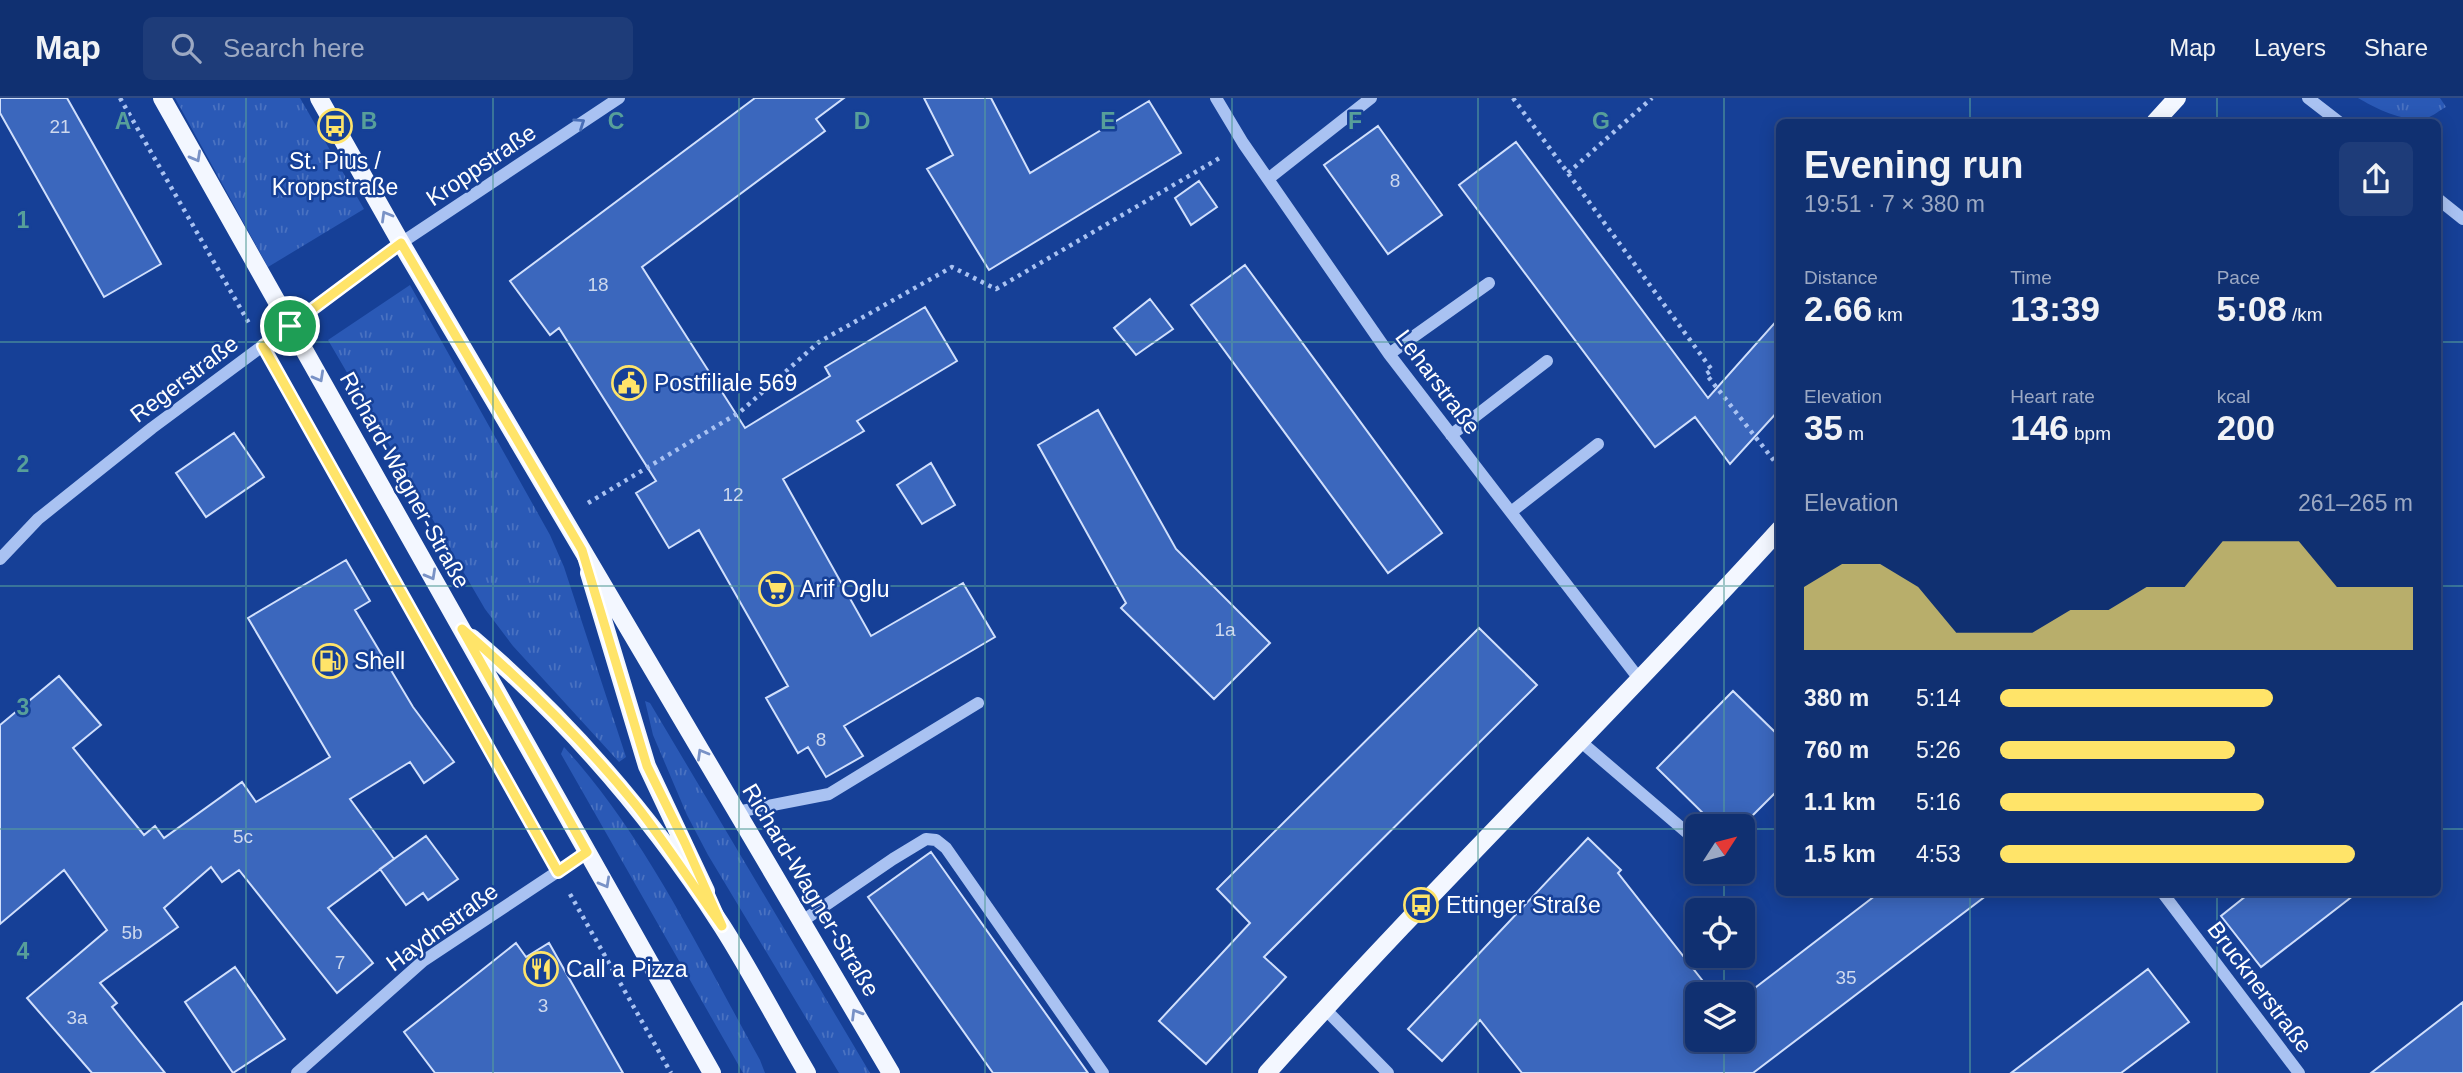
<!DOCTYPE html>
<html lang="en">
<head>
<meta charset="utf-8">
<style>
	:root { --surface:#103071; --page:#1e3c79; --text:#f1f3f6; --muted:#9ca9c3; --line:#304b84; --accent:#ffe469 }
	body { margin:0; font-family:Helvetica,sans-serif; background:var(--page); color:var(--text); height:100vh; display:flex; flex-direction:column; font-size:26px; white-space:nowrap }
	* { box-sizing:border-box; margin:0 }
	p { font-size:23px; color:var(--muted) }
	.icon { flex:none; width:38px; height:38px; fill:none; stroke:currentColor; stroke-width:2; stroke-linecap:round; stroke-linejoin:round }
	.map { position:relative; flex:1; overflow:hidden }
	.sheet { position:absolute; left:1776px; top:21px; width:665px; height:777px; display:flex; flex-direction:column; background:var(--surface); border-radius:10px; box-shadow:0 4px 18px #0003,0 0 0 2px var(--line) }
	.sheet>* { flex:none }
	.needle { width:46px; rotate:54deg }
	.tools { position:absolute; left:1685px; top:716px; display:grid; gap:14px }
	.tools a { display:grid; place-items:center; width:70px; height:70px; border-radius:10px; background:var(--surface); box-shadow:0 4px 18px #0003,0 0 0 2px var(--line); font-size:35px }
	.pin { position:absolute; display:grid; place-items:center; width:60px; height:60px; color:#fff; margin:-30px; border:4px solid #fff; border-radius:50%; box-shadow:0 2px 7px #0007 }
	.round { display:grid; place-items:center; flex:none; width:74px; height:74px; border-radius:10px; background:var(--page) }
	.overview { display:flex; align-items:center; justify-content:space-between; height:119px; padding:0 28px }
	h1 { font-size:38px; font-weight:700; line-height:52px }
	.stats { display:grid; grid-template-columns:repeat(3,1fr); gap:10px; height:119px; padding:7px 28px }
	.stats div { display:grid; align-content:center }
	.stats b { font-size:35px; font-weight:700 }
	.stats small { font-size:19px; font-weight:400 }
	.stats p { font-size:19px }
	.chart { height:196px; padding:14px 28px }
	.chart p { display:flex; justify-content:space-between }
	.chart svg { width:100%; height:126px; margin-top:7px; fill:var(--accent); opacity:.7 }
	ul { padding:0 28px; list-style:none; font-size:23px }
	li { display:grid; grid-template-columns:112px 84px 1fr; align-items:center; height:52px }
	li i { height:18px; border-radius:9px; background:var(--accent) }
	header { display:flex; align-items:center; gap:42px; box-sizing:border-box; height:98px; padding:0 35px; background:var(--surface); border-bottom:2px solid var(--line) }
	header strong { font-size:33px }
	nav { display:flex; gap:38px; margin-inline-start:auto; font-size:24px }
	.search { width:490px; height:63px; background:var(--page); display:flex; align-items:center; gap:18px; box-sizing:border-box; padding:0 24px; border-radius:10px; color:var(--muted); font-size:26px }
	.map>svg:first-child { display:block }
</style>
</head>
<body>
<header>
<strong>Map</strong>
<div class="search"><svg class="icon" aria-label="search" viewBox="0 0 24 24"><circle cx="10" cy="10" r="6"/><path d="M15 15l6 6"/></svg>Search here</div>
<nav><a>Map</a><a>Layers</a><a>Share</a></nav>
</header>
<div class="map">
<svg width="2463" height="975" viewBox="0 0 2463 975">
	<defs>
		<pattern id="grass-tufts" width="24" height="20" patternUnits="userSpaceOnUse" patternTransform="scale(1.75)"><rect width="24" height="20" fill="#2a59b6"/><path d="M3 7l-1-3M5 7V3M7 7l1-3M15 17l-1-3M17 17v-4M19 17l1-3" fill="none" stroke="#4a72c1"/></pattern>
	</defs>
	<rect width="100%" height="100%" fill="#164097"/>
	<path fill="url(#grass-tufts)" d="M 175,0 L 300,0 L 364,111 L 268,169 Z
		M 2358,0 L 2440,0 L 2446,9 C 2440,12 2433,18 2427,20 C 2404,25 2377,11 2358,0 Z
		M 410,187 L 550,437 L 564,469 L 626,659 L 619,664 L 513,548 L 485,511 L 328,242 Z
		M 645,603 L 650,605 L 870,975 L 839,975 L 708,757 L 687,717 L 653,637 Z
		M 564,649 C 645,737 702,858 760,962 L 765,975 L 743,975 L 561,656 Z"/>
	<path fill="#3b67bd" stroke="#d0dffc" stroke-width="2" d="M 0,0 L 67,0 L 161,166 L 104,199 L 0,15 Z
		M 755,0 L 844,0 L 816,21 L 825,33 L 642,169 L 745,330 L 830,278 L 825,269 L 925,209 L 957,263 L 857,323 L 864,333 L 783,381 L 871,538 L 963,485 L 995,539 L 844,628 L 863,658 L 826,679 L 808,649 L 798,655 L 766,600 L 788,588 L 699,432 L 669,450 L 636,395 L 656,383 L 559,230 L 550,237 L 510,183 Z
		M 924,0 L 991,0 L 1030,75 L 1149,3 L 1181,55 L 989,172 L 927,71 L 953,57 Z
		M 1378,28 L 1442,117 L 1388,156 L 1324,67 Z
		M 1516,44 L 1708,300 L 1780,219 L 1780,311 L 1730,366 L 1695,319 L 1655,349 L 1459,87 Z
		M 1199,83 L 1217,109 L 1191,127 L 1175,100 Z
		M 1245,167 L 1442,435 L 1388,475 L 1191,207 Z
		M 1150,201 L 1173,231 L 1136,257 L 1114,230 Z
		M 1098,312 L 1176,451 L 1270,545 L 1214,601 L 1121,510 L 1126,505 L 1038,347 Z
		M 234,335 L 264,379 L 206,419 L 176,375 Z
		M 931,365 L 955,407 L 922,426 L 897,387 Z
		M 346,462 L 370,503 L 355,512 L 413,609 L 454,664 L 424,685 L 410,664 L 350,701 L 394,761 L 328,810 L 373,865 L 337,895 L 239,772 L 222,784 L 211,769 L 164,810 L 178,829 L 100,885 L 117,905 L 112,909 L 165,975 L 92,975 L 27,900 L 107,832 L 64,772 L 0,826 L 0,627 L 59,578 L 101,627 L 73,650 L 144,737 L 155,728 L 164,740 L 242,684 L 256,704 L 330,659 L 248,520 Z
		M 1479,530 L 1537,587 L 1264,859 L 1286,879 L 1206,966 L 1159,923 L 1250,825 L 1217,791 Z
		M 1733,593 L 1780,639 L 1780,690 L 1742,728 L 1716,728 L 1657,670 Z
		M 426,738 L 458,781 L 428,802 L 423,795 L 406,807 L 380,771 Z
		M 1588,740 L 1621,772 L 1618,775 L 1713,896 L 1698,896 L 1698,942 L 1743,942 L 1743,899 L 1880,794 L 1991,794 L 1753,975 L 1522,975 L 1480,922 L 1442,963 L 1408,931 Z
		M 931,754 L 1088,975 L 993,975 L 868,799 Z
		M 2251,794 L 2358,794 L 2261,869 L 2221,818 Z
		M 516,845 L 526,859 L 549,845 L 623,975 L 435,975 L 404,934 Z
		M 235,869 L 285,941 L 233,975 L 185,904 Z
		M 2148,871 L 2189,924 L 2121,975 L 2011,975 Z
		M 2463,904 L 2463,975 L 2371,975 Z"/>
	<g fill="none" stroke-linecap="round" stroke-linejoin="round">
		<path stroke="#a9c2f2" stroke-width="4.5" stroke-dasharray="3.5 5" stroke-linecap="butt" d="M 120,0 L 250,227
			M 1513,0 L 1712,272 L 1706,276 L 1779,369
			M 1568,75 L 1652,0
			M 275,271 L 545,752
			M 588,405 L 740,314 L 819,244 L 952,169 L 996,191 L 1223,58
			M 570,796 L 671,975"/>
		<path stroke="#a9c2f2" stroke-width="12" d="M 1216,0 L 1243,45 L 1389,256 L 1640,582
			M 2308,0 L 2339,24
			M 1268,81 L 1371,0
			M 2438,101 L 2463,121
			M 1389,256 L 1489,185
			M 1451,337 L 1547,263
			M 1511,414 L 1598,346
			M 0,461 L 38,421 L 152,330 L 401,145 L 619,0
			M 1580,643 L 1698,744
			M 737,714 L 829,696 L 978,605
			M 2162,794 L 2299,975
			M 801,824 L 893,761 L 926,741 L 936,742 L 946,750 L 1103,975
			M 1325,911 L 1388,975
			M 297,975 L 423,863 L 587,754"/>
		<path stroke="#f3f7ff" stroke-width="18" d="M 162,0 L 712,975
			M 319,0 L 401,145 L 891,975
			M 2155,24 L 2177,0
			M 589,475 L 647,668 L 706,793
			M 472,540 C 569,623 653,721 722,828 C 752,875 778,926 807,975
			M 1267,975 C 1433,789 1612,616 1780,431"/>
	</g>
	<defs><path id="oneway-chevron" d="M-2-3.5L2.5 0L-2 3.5" fill="none" stroke-width="1.6" stroke-linecap="round" stroke-linejoin="round" transform="scale(1.75)"/></defs>
	<use stroke="#496eb7" href="#oneway-chevron" transform="translate(580 25) rotate(-34)"/>
	<g stroke="#7992c6">
		<use href="#oneway-chevron" transform="translate(196 59) rotate(61)"/>
		<use href="#oneway-chevron" transform="translate(386 118) rotate(-120)"/>
		<use href="#oneway-chevron" transform="translate(319 279) rotate(61)"/>
		<use href="#oneway-chevron" transform="translate(431 477) rotate(61)"/>
		<use href="#oneway-chevron" transform="translate(702 656) rotate(-120)"/>
		<use href="#oneway-chevron" transform="translate(605 785) rotate(61)"/>
		<use href="#oneway-chevron" transform="translate(856 916) rotate(-121)"/>
	</g>
	<g fill="none" stroke-linecap="round" stroke-linejoin="round">
		<g stroke="#fff" stroke-width="14">
			<path id="route" d="M 401,145 L 582,452 L 647,668 L 685,745 L 722,828 C 693,788 666,745 635,706 C 584,643 523,584 462,531 L 587,754 L 558,774 L 263,248 Z"/>
		</g>
		<use href="#route" stroke="#ffe469" stroke-width="9"/>
	</g>
	<path fill="none" stroke="#579f9a" stroke-width="2" stroke-opacity="0.55" d="M 246,0 L 246,975M 493,0 L 493,975M 739,0 L 739,975M 985,0 L 985,975M 1232,0 L 1232,975M 1478,0 L 1478,975M 1724,0 L 1724,728M 1970,0 L 1970,24M 2217,0 L 2217,24M 0,244 L 1780,244M 2438,244 L 2463,244M 0,488 L 1780,488M 2438,488 L 2463,488M 0,731 L 1698,731M 1743,731 L 1780,731M 2438,731 L 2463,731M 1724,774 L 1724,812M 1970,794 L 1970,975M 2217,794 L 2217,975M 1724,858 L 1724,896M 1724,942 L 1724,975"/>
	<defs>
		<g id="bus-ring" transform="scale(1.75)"><circle r="9.5" fill="#164097" stroke="#ffe469" stroke-width="1.5"/><path d="M-5-6H5V4H4V6H2V4H-2V6H-4V4H-5ZM-3.5-4V0h7V-4ZM-3.5 1.2v1.5H-2V1.2ZM2 1.2v1.5H3.5V1.2Z" fill="#ffe469"/></g>
		<g id="civic-ring" transform="scale(1.75)"><circle r="9.5" fill="#164097" stroke="#ffe469" stroke-width="1.5"/><path d="M-.6-6.5H3V-4.5H.6V-3L4-1V1h2V6H-6V1h2V-1L-.6-3ZM-1.2 2.5V6h2.4V2.5Z" fill="#ffe469"/></g>
		<g id="supermarket-ring" transform="scale(1.75)"><circle r="9.5" fill="#164097" stroke="#ffe469" stroke-width="1.5"/><path d="M-6-5.5h2.5l.6 2H6L4.5 2H-2.5L-4.4-4H-6ZM-1.5 3.2a1.3 1.3 0 1 0 .1 0ZM3 3.2a1.3 1.3 0 1 0 .1 0Z" fill="#ffe469"/></g>
		<g id="fuel-ring" transform="scale(1.75)"><circle r="9.5" fill="#164097" stroke="#ffe469" stroke-width="1.5"/><path d="M-5.5-6h7V0h2V4h1.3V-2.5L3-4.5l.8-.8L6-3V5H2.5V1h-1V6h-7ZM-4.2-4.7v3.2H.2V-4.7Z" fill="#ffe469"/></g>
		<g id="restaurant-ring" transform="scale(1.75)"><circle r="9.5" fill="#164097" stroke="#ffe469" stroke-width="1.5"/><path d="M-5-6h1v4h1v-4h1v4h1v-4h1v5L-1.5 .5V6h-2V.5L-5-1ZM5-6V6H3V1.5H1.5Q1.5-4 5-6Z" fill="#ffe469"/></g>
	</defs>
	<g fill-rule="evenodd">
		<use href="#bus-ring" x="335" y="28"/>
		<use href="#civic-ring" x="629" y="285"/>
		<use href="#supermarket-ring" x="776" y="491"/>
		<use href="#fuel-ring" x="330" y="563"/>
		<use href="#bus-ring" x="1421" y="807"/>
		<use href="#restaurant-ring" x="541" y="871"/>
	</g>
	<g text-anchor="middle" stroke-width="5" stroke-linejoin="round" paint-order="stroke">
		<g font-size="19" fill="#ced9ee">
			<text x="60" y="35">21</text>
			<text x="1395" y="89">8</text>
			<text x="598" y="193">18</text>
			<text x="733" y="403">12</text>
			<text x="1225" y="538">1a</text>
			<text x="821" y="648">8</text>
			<text x="243" y="745">5c</text>
			<text x="132" y="841">5b</text>
			<text x="340" y="871">7</text>
			<text x="1846" y="886">35</text>
			<text x="543" y="914">3</text>
			<text x="77" y="926">3a</text>
		</g>
		<g font-size="23" fill="#fff" stroke="#164097" text-anchor="start">
			<text x="335" y="71" text-anchor="middle">St. Pius /<tspan x="335" dy="26">Kroppstraße</tspan></text>
			<text x="654" y="293">Postfiliale 569</text>
			<text x="800" y="499">Arif Oglu</text>
			<text x="354" y="571">Shell</text>
			<text x="1446" y="815">Ettinger Straße</text>
			<text x="566" y="879">Call a Pizza</text>
		</g>
		<g font-size="23" fill="#fff" stroke="#164097">
			<text transform="translate(481 67) rotate(-34)" y="8">Kroppstraße</text>
			<text transform="translate(184 281) rotate(-37)" y="8">Regerstraße</text>
			<text transform="translate(1438 284) rotate(53)" y="8">Leharstraße</text>
			<text transform="translate(405 382) rotate(61)" y="8">Richard-Wagner-Straße</text>
			<text transform="translate(811 792) rotate(59)" y="8">Richard-Wagner-Straße</text>
			<text transform="translate(442 829) rotate(-36)" y="8">Haydnstraße</text>
			<text transform="translate(2260 889) rotate(53)" y="8">Brucknerstraße</text>
		</g>
	</g>
	<g font-size="23" text-anchor="middle" font-weight="bold" fill="#579f9a" stroke="#164097" stroke-width="5" stroke-linejoin="round" paint-order="stroke">
		<text x="123" y="31">A</text>
		<text x="369" y="31">B</text>
		<text x="616" y="31">C</text>
		<text x="862" y="31">D</text>
		<text x="1108" y="31">E</text>
		<text x="1355" y="31">F</text>
		<text x="1601" y="31">G</text>
		<text x="23" y="130">1</text>
		<text x="23" y="374">2</text>
		<text x="23" y="617">3</text>
		<text x="23" y="861">4</text>
	</g>
</svg>
<div class="tools">
<a><svg class="needle" viewBox="-14 -14 28 28"><path d="M0-13l5 13h-10z" fill="#e53935"/><path d="M0 13l5-13h-10z" fill="#9ca9c3"/></svg></a>
<a><svg class="icon" aria-label="locate" viewBox="0 0 24 24"><circle cx="12" cy="12" r="6"/><path d="M12 2v4M12 18v4M2 12h4M18 12h4"/></svg></a>
<a><svg class="icon" aria-label="layers" viewBox="0 0 24 24"><path d="M12 4l9 5-9 5-9-5zM3 14l9 5 9-5"/></svg></a>
</div>
<div class="pin" style="left:290px;top:228px;background:#1e9e55"><svg class="icon" aria-label="arrive" viewBox="0 0 24 24"><path d="M6 21V4h12l-3 4 3 4H6"/></svg></div>
<section class="sheet">
<div class="overview"><div><h1>Evening run</h1><p>19:51 · 7 × 380 m</p></div><a class="round"><svg class="icon" aria-label="share" viewBox="0 0 24 24"><path d="M12 15V3M7 8l5-5 5 5M5 13v7h14v-7"/></svg></a></div>
<div class="stats">
<div><p>Distance</p><b>2.66<small> km</small></b></div>
<div><p>Time</p><b>13:39</b></div>
<div><p>Pace</p><b>5:08<small> /km</small></b></div>
</div>
<div class="stats">
<div><p>Elevation</p><b>35<small> m</small></b></div>
<div><p>Heart rate</p><b>146<small> bpm</small></b></div>
<div><p>kcal</p><b>200</b></div>
</div>
<div class="chart"><p><span>Elevation</span>261–265 m</p>
<svg viewBox="0 0 160 44" preserveAspectRatio="none"><path d="M0 44V22L10 14L20 14L30 22L40 38L50 38L60 38L70 30L80 30L90 22L100 22L110 6L120 6L130 6L140 22L150 22L160 22V44z"/></svg>
</div>
<ul>
<li><b>380 m</b>5:14<i style="width:66%"></i></li>
<li><b>760 m</b>5:26<i style="width:57%"></i></li>
<li><b>1.1 km</b>5:16<i style="width:64%"></i></li>
<li><b>1.5 km</b>4:53<i style="width:86%"></i></li>
</ul>
</section>
</div>
</body>
</html>
